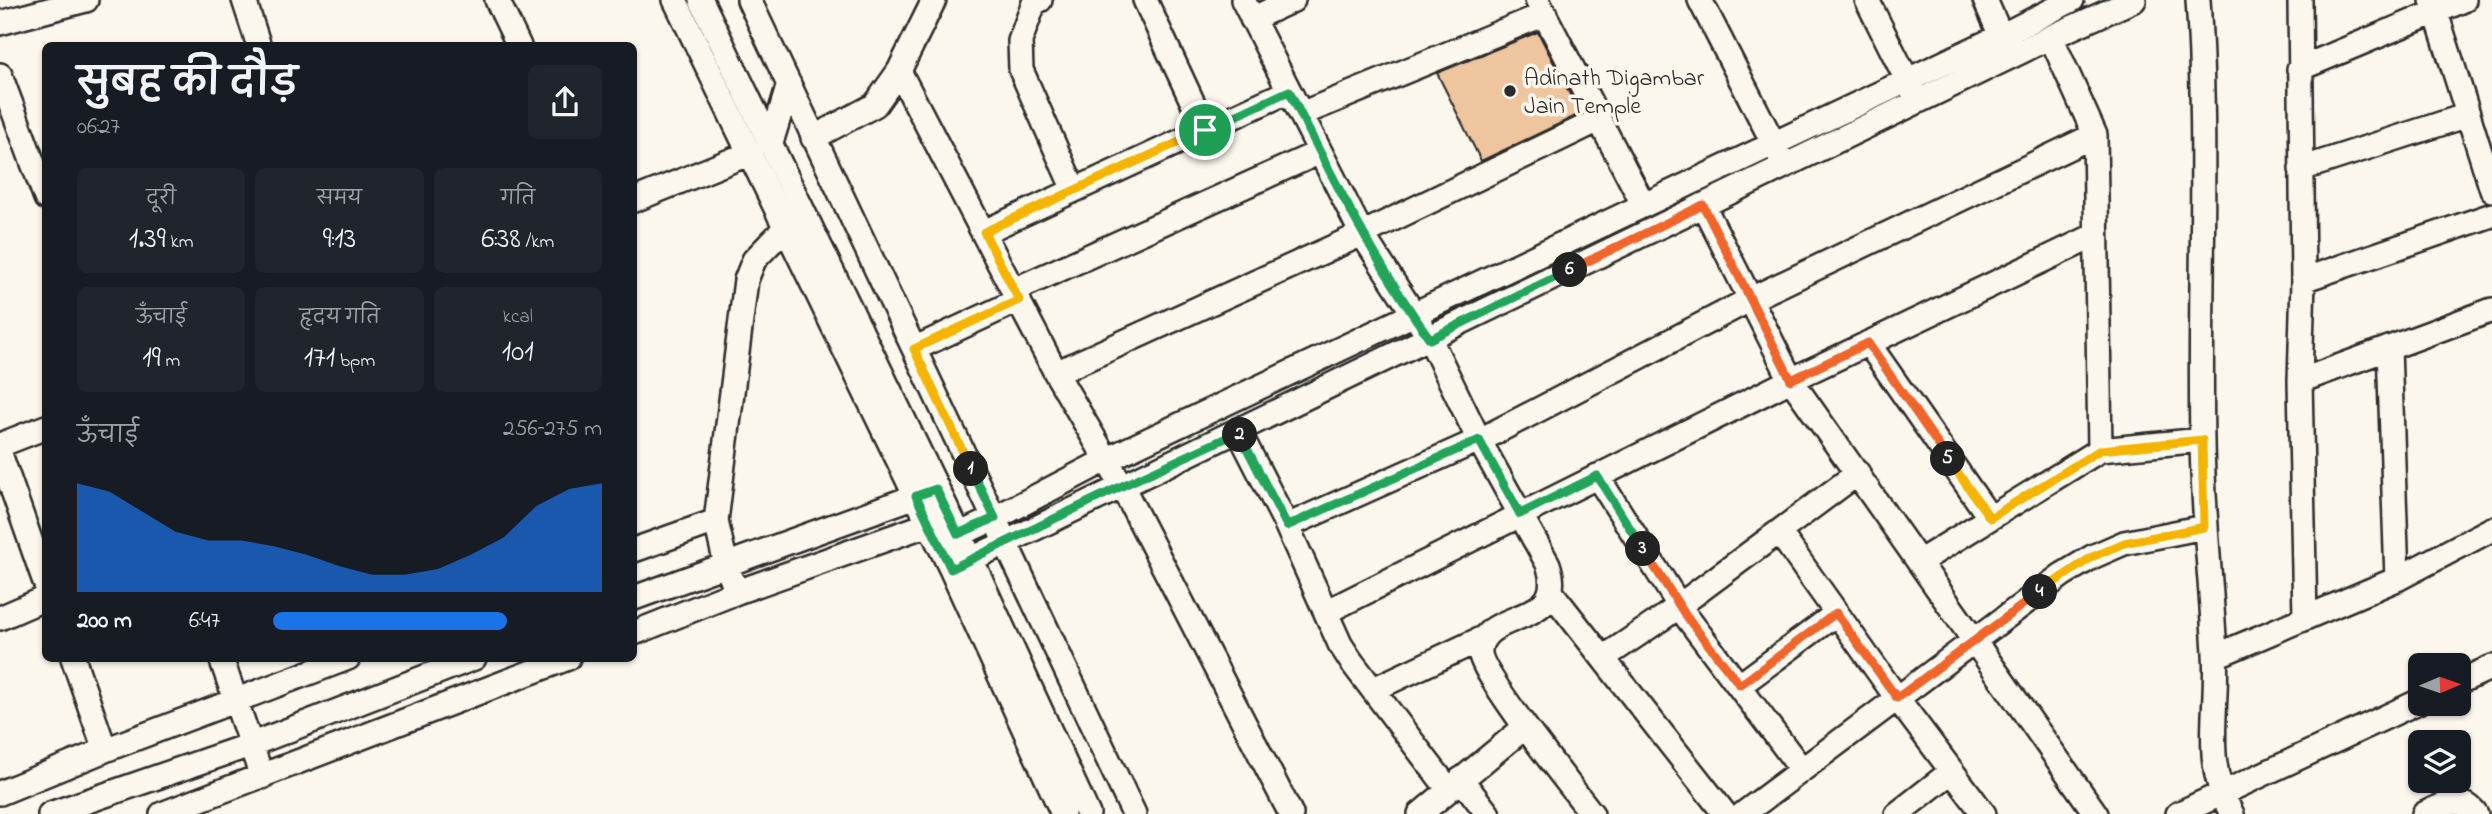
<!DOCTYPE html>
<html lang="hi">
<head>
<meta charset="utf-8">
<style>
	:root { --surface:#171b24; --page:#20242c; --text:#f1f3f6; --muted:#9ea1a6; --accent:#1a73e8 }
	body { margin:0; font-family:"Indie Flower","Playpen Sans Deva",sans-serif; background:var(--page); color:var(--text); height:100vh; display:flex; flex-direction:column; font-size:26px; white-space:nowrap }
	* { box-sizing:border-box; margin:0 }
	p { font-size:23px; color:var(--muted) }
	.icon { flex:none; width:38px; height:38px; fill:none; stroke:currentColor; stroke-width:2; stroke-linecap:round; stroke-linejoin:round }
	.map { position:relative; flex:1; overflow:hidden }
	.panel { position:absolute; left:42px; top:42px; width:595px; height:620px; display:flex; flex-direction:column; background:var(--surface); border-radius:10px; box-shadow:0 2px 5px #0004 }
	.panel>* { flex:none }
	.needle { width:46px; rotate:88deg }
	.buttons { position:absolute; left:2408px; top:653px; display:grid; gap:14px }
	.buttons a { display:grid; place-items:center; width:63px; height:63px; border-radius:10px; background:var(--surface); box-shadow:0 2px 5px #0004; font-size:35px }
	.pin { position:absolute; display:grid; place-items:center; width:60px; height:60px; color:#fff; margin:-30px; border:4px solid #fff; border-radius:50%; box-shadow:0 2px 7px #0007 }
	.km { position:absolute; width:35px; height:35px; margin:-18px; border-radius:50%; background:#222; color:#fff; font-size:19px; line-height:35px; text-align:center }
	.round { display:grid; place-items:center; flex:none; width:74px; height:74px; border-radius:10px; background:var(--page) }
	.headline { display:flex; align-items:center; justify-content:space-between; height:119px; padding:0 35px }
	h1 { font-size:38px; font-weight:600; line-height:52px }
	.figures { display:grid; grid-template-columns:repeat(3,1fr); gap:10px; height:119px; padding:7px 35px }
	.figures div { display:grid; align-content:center; border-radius:10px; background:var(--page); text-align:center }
	.figures b { font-size:30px; font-weight:600 }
	.figures small { font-size:19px; font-weight:400 }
	.figures p { font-size:19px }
	.chart { height:196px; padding:14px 35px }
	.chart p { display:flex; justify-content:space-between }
	.chart svg { width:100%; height:126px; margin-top:7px; fill:var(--accent); opacity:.7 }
	ul { padding:0 35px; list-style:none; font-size:23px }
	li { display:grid; grid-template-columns:112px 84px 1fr; align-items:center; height:52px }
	li i { height:18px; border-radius:9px; background:var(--accent) }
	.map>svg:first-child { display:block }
</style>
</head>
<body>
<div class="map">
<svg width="2492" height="814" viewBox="0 0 2492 814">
	<rect width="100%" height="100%" fill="#fbf7ec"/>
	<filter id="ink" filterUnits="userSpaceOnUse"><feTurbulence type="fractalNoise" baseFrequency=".0143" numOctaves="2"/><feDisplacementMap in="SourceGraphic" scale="14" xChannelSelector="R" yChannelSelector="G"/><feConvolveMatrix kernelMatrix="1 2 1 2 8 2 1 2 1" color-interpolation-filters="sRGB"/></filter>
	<g filter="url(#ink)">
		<path fill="#0003" d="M 1538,34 L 1549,41 L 1591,120 L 1494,167 L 1482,160 Z"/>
		<path fill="#efc59f" stroke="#2b2b2b" stroke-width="2" d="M 1538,32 L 1580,114 L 1481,161 L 1437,73 Z"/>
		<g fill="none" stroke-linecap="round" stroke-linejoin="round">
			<g stroke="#2b2b2b" stroke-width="28">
				<path id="minor" d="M 244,0 L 259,46
					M 497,0 L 519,46
					M 675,0 L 951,569 L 1063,814
					M 701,0 L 972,561 L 1088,814
					M 749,0 L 1134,814
					M 1040,0 L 1034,3 L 1020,41 L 1021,70 L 1074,190
					M 1145,0 L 1205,129
					M 1243,0 L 1362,234 L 1430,339 L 1479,440 L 1548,564 C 1570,628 1484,608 1480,650 C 1478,672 1574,790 1592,814
					M 1537,0 L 1643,204
					M 1700,0 L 1780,156
					M 1867,0 L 1913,92
					M 1985,0 L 2001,36
					M 2198,0 C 2208,147 2199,294 2202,441 C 2203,512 2211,582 2215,653 C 2219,711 2201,761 2232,814
					M 2300,0 L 2303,280 L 2300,381 L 2305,618
					M 2432,0 L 2492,190
					M 1252,19 L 1293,0
					M 0,23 L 86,0
					M 2051,37 L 2095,135
					M 2299,69 L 2464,0
					M 899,71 L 1056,373 L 1122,486 L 1291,814
					M 0,75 L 46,198
					M 1301,114 L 1545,14
					M 813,138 L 875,105 L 899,71 L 934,0
					M 771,143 L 789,84
					M 2301,169 L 2468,115
					M 634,200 L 750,153
					M 1703,205 L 1791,380 L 2096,814
					M 984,232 L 1289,91
					M 2303,280 L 2492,215
					M 1014,290 L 1320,152
					M 1868,343 L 1990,518
					M 2389,348 L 2397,579
					M 914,349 L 1019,300
					M 1056,373 L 1362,234 L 1599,120
					M 2300,381 L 2492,310
					M 1239,432 L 1287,526 L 1340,644 L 1351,661 L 1449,790
					M 0,445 L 46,427
					M 0,454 L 46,585
					M 1597,476 L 1686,616 L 1802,770
					M 1287,526 L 1488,436 L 1751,299 L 2095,135 L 2100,450 L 2202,440
					M 1779,532 L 1897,698 L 1984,814
					M 939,544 L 995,518 L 1106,460 L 2001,36 L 2072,0
					M 634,550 L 716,521
					M 1919,562 L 2100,450
					M 951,569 L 2051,37 L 2134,0
					M 737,592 L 726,565 L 716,521 L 746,280 L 754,260 L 786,227
					M 1551,592 L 1725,814
					M 634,598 L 930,491
					M 1326,612 L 1791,380 L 2096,235
					M 0,618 L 46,598
					M 634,633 L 737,592 L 943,519
					M 2216,656 L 2397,579 L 2492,529
					M 73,658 L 105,750
					M 221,658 L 262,777
					M 1603,658 L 1664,617 L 1858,473
					M 2459,682 L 2492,667
					M 1740,685 L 1837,613
					M 1374,689 L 1485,637
					M 1461,779 L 1488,814
					M 0,793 L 105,750 L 348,658
					M 50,814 L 250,745 L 474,658
					M 162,814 L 568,658
					M 1420,814 L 1525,727
					M 1743,814 L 2062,575 L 2092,557 L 2124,543 L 2204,527
					M 1897,814 L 1952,771
					M 2178,814 L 2420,701
					M 2424,814 C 2442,805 2462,794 2476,814"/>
			</g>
			<use href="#minor" stroke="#fbf7ec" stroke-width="23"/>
		</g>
	</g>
	<g fill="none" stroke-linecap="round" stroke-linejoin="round" filter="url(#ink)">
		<g stroke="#fff" stroke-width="14">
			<path id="split-1" d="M 971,469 L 914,349 L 1019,300 L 984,232 L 1205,130"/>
		</g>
		<g stroke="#fff" stroke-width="14">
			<path id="split-2" d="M 971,469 L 995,518 L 958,534 L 936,489 L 916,496 L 951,569 L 1122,486 L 1239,432 L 1240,435"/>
		</g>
		<g stroke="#fff" stroke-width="14">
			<path id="split-3" d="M 1240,435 L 1287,526 L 1479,440 L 1520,514 L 1597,476 L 1643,549"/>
		</g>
		<g stroke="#fff" stroke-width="14">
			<path id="split-4" d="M 1643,549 L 1686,616 L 1740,685 L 1836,613 L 1897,698 L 2040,592"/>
		</g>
		<g stroke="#fff" stroke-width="14">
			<path id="split-5" d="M 1948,459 L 1990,518 L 2100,450 L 2202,440 L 2204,527 L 2124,543 L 2092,557 L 2040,592"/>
		</g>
		<g stroke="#fff" stroke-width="14">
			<path id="split-6" d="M 1570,270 L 1703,205 L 1791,380 L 1868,343 L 1948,459"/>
		</g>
		<g stroke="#fff" stroke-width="14">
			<path id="split-7" d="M 1205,130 L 1289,91 C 1332,176 1374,262 1430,339 L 1570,270"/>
		</g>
		<use href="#split-1" stroke="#f5b400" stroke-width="9"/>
		<use href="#split-2" stroke="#22a559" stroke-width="9"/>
		<use href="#split-3" stroke="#22a559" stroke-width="9"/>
		<use href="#split-4" stroke="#f0652b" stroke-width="9"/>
		<use href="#split-5" stroke="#f5b400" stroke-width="9"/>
		<use href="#split-6" stroke="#f0652b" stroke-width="9"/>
		<use href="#split-7" stroke="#22a559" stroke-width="9"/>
	</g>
	<circle fill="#2b2b2b" stroke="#fbf7ec" stroke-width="2.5" cx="1510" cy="91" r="7"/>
	<g text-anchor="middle" stroke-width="7" stroke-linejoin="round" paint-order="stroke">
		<g font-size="24" fill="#2b2b2b" stroke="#fbf7ec" text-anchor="start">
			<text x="1524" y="85">Adinath Digambar<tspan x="1524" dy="28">Jain Temple</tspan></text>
		</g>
	</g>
</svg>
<div class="buttons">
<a><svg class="needle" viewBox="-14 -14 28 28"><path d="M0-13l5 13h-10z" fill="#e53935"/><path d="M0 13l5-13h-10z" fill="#9ea1a6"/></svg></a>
<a><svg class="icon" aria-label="layers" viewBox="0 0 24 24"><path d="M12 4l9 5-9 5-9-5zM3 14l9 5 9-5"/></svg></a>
</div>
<div class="pin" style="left:1205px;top:130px;background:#1e9e55"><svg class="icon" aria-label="arrive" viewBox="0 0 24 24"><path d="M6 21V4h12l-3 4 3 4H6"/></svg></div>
<b class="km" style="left:971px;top:469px">1</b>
<b class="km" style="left:1240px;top:435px">2</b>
<b class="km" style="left:1643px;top:549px">3</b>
<b class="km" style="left:2040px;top:592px">4</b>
<b class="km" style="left:1948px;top:459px">5</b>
<b class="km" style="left:1570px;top:270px">6</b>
<section class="panel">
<div class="headline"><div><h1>सुबह की दौड़</h1><p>06:27</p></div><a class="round"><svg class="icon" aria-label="share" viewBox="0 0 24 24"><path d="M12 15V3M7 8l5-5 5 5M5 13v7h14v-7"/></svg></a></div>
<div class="figures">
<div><p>दूरी</p><b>1.39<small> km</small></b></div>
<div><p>समय</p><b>9:13</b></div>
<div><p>गति</p><b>6:38<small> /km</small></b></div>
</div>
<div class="figures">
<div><p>ऊँचाई</p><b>19<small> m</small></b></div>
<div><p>हृदय गति</p><b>171<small> bpm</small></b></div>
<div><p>kcal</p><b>101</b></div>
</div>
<div class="chart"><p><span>ऊँचाई</span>256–275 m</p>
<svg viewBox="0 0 160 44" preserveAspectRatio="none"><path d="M0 44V6L10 9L20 16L30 23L40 26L50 26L60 28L70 31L80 35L90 38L100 38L110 36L120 31L130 25L140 14L150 8L160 6V44z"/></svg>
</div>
<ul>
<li><b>200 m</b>6:47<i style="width:71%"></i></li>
</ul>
</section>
</div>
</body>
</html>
